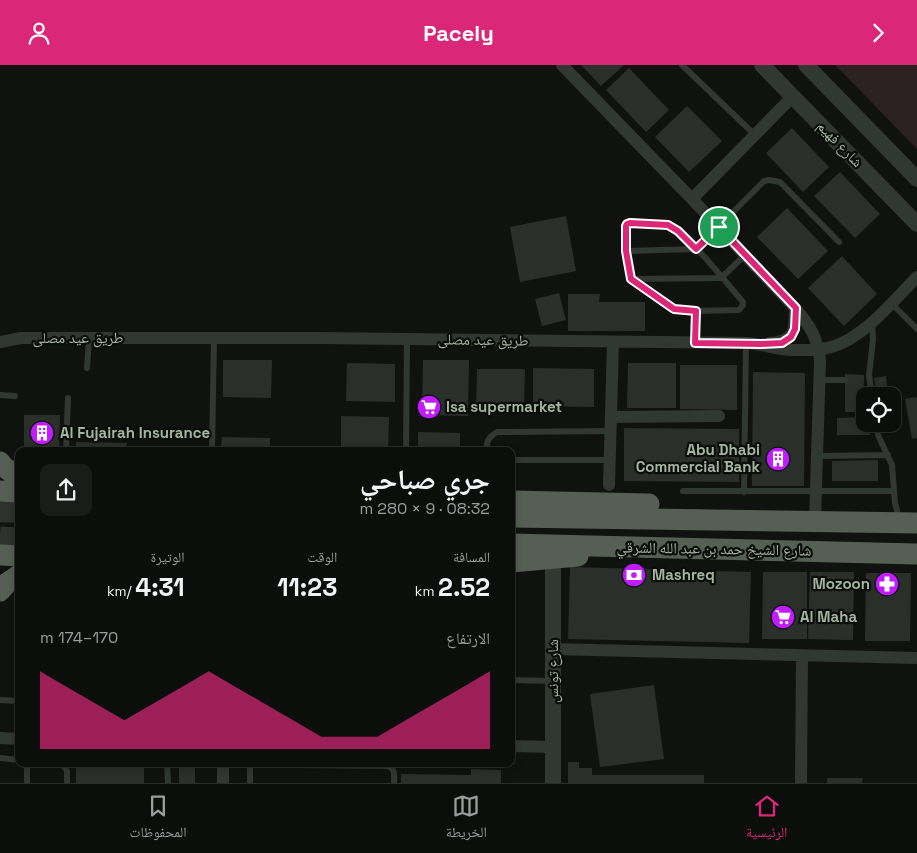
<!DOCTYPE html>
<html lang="ar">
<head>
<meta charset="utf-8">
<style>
	:root { --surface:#0c0e0c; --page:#1a1c1a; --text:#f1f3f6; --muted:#9a9c9d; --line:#2c2e2d; --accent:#db2777 }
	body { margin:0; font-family:"Space Grotesk","Noto Naskh Arabic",sans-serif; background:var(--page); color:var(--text); direction:rtl; height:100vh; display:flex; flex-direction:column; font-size:19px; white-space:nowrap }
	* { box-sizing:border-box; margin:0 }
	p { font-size:16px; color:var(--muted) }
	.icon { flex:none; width:28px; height:28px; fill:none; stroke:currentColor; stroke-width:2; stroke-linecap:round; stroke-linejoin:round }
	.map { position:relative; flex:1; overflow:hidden; direction:ltr }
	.sheet { position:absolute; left:15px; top:382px; width:500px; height:320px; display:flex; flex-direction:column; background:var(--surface); border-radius:10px; box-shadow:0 2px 8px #0003,0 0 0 1px var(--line); direction:rtl }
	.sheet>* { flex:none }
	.fabs { position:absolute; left:856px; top:322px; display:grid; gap:10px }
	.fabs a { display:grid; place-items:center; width:45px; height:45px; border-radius:10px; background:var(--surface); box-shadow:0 2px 8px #0003,0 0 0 1px var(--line); font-size:25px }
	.pin { position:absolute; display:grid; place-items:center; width:42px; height:42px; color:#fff; margin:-21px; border:2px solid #fff; border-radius:50%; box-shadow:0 1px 5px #0007 }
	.round { display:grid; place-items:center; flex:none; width:52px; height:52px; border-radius:10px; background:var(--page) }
	.overview { display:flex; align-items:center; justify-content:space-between; height:85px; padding:0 25px }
	h1 { font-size:28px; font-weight:700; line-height:38px }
	.metrics { display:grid; grid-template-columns:repeat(3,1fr); gap:8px; height:85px; padding:5px 25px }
	.metrics div { display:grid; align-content:center }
	.metrics b { font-size:25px; font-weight:700 }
	.metrics small { font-size:14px; font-weight:400 }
	.metrics p { font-size:14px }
	.chart { height:140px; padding:10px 25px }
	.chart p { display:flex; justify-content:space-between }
	.chart svg { width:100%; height:90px; margin-top:5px; fill:var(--accent); opacity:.7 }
	header { display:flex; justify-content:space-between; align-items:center; height:65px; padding:0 25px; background:var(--accent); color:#fff; font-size:22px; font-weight:700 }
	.tabs { display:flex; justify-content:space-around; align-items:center; height:70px; border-top:1px solid var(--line); background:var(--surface); font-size:14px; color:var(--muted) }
	.tabs a { display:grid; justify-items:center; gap:2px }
	.tabs .on { color:var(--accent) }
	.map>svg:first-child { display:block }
</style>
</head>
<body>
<header><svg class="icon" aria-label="forward" viewBox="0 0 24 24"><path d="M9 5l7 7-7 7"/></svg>Pacely<svg class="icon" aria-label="person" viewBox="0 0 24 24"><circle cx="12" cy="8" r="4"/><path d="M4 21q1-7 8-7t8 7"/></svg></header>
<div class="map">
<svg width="917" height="718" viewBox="0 0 917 718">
	<rect width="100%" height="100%" fill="#101210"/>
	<path fill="#2a2120" d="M 835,0 L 917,0 L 917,84 L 841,6 Z"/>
	<path fill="#2b2f2a" d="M 581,0 L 624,0 L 601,21 Z
		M 629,3 L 669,45 L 646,67 L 606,25 Z
		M 687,41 L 722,76 L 689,107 L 655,72 Z
		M 792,63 L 829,102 L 803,127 L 766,88 Z
		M 840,107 L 880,149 L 855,173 L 814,131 Z
		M 787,143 L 828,186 L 798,214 L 757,172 Z
		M 566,151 L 576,206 L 520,217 L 510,162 Z
		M 842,191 L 877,229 L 844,261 L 808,223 Z
		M 559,228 L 566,255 L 542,261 L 535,234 Z
		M 568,229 L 600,229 L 599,237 L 645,237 L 645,266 L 568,266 Z
		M 223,295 L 272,295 L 271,333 L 223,332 Z
		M 423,295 L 469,295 L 468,351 L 422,350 Z
		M 347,298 L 395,299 L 395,337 L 346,336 Z
		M 628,298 L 676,298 L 676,343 L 627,343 Z
		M 680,300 L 737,300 L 737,345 L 680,344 Z
		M 533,303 L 594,304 L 594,342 L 533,341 Z
		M 477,304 L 525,304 L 524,342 L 476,341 Z
		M 753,307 L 805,308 L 804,421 L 752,421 Z
		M 845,309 L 864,310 L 863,347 L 845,347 Z
		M 886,311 L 887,322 L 876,324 L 874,313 Z
		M 917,332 L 917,373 L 912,374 L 905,334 Z
		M 24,350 L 60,350 L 59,386 L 24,386 Z
		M 341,351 L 389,352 L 388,386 L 341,386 Z
		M 865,352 L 865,359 L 870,359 L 870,370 L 837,370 L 837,353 Z
		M 624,363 L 739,364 L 739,417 L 624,416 Z
		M 418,367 L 460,368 L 460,386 L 418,386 Z
		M 222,372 L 270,373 L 270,386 L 221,386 Z
		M 76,377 L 127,378 L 126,386 L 76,386 Z
		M 878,395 L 878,416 L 832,416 L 832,396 Z
		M 570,502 L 751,507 L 749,578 L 568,574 Z
		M 763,507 L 807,507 L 807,574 L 762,574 Z
		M 810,507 L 854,507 L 853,575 L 808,574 Z
		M 866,508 L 911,508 L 910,576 L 865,576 Z
		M 654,620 L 664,694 L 600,702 L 590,629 Z
		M 568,697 L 579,697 L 579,703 L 592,703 L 592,710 L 704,710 L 704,718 L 568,718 Z
		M 179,699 L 195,699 L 195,718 L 179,718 Z
		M 76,701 L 144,701 L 144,718 L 76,718 Z
		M 471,704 L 501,705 L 501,718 L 401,718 L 401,709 L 471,710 Z
		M 827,713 L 863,713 L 862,718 L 827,718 Z"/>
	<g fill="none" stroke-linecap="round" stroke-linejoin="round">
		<path stroke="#2e322d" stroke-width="21" stroke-dasharray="21 11" stroke-linecap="butt" d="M 0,447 L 19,447
			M 0,472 L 19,473"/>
		<path stroke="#313731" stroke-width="6" d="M 682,0 L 755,70
			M 630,158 C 642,158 658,156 669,161 C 687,167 728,220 743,237 L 743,240 L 739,245 L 696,246 L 674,244 L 631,214 L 626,186 L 626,161 L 627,159 Z
			M 626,186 L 696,184 L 764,116 L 769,115 L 780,117 L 839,177
			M 632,214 L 721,213 L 745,190
			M 891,238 L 917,264
			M 695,277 L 696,246
			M 87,303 L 89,274
			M 819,315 L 845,315
			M 0,330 L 15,331
			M 872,331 L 869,310 L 873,275 L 872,258
			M 875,359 L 878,370 L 892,400 L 895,438 L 899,453
			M 66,386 L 68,333
			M 212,386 L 214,273
			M 406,386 L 407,274
			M 488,386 C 485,377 489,372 497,367 L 610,366
			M 817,391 L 888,390
			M 511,395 L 610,395
			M 683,426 L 894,426
			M 744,427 L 746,278
			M 511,615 L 552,616
			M 0,635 L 19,636
			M 0,693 L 19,695
			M 27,699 L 27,718
			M 62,699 L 67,706 L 67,718
			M 167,699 L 168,718
			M 223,699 L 387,701 C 396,704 394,710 394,718
			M 250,718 L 250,699"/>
		<path stroke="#313731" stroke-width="12" d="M 562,0 L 692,134 L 795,243 C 809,259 819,275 820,296 L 815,456
			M 692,134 L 793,31
			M 0,277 L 21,273 L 320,273 L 746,278 C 762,279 776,284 792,285 C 804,285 818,286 831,282 C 863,274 894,235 917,212
			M 770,278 C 795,276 795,266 795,243
			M 611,352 L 719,351
			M 609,420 L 613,277
			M 553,584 L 917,593
			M 0,673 L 19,674
			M 511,681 L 553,682
			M 223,718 L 223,699
			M 801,718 L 802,590"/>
		<path stroke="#313731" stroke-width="16" d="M 762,0 L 917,159
			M 806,0 L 917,114
			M 553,718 L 553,494"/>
		<path stroke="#565f54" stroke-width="21" d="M 0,397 L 4,402 L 19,413
			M 0,426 L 19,427
			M 511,436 L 649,439
			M 511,452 L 917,458
			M 511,479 L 917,489
			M 0,490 L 19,491
			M 511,497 L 578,491
			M 0,526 L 7,518 L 19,510"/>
	</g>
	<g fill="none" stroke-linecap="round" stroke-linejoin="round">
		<g stroke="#fff" stroke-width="10">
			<path id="route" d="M 630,158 L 668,160 L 678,166 L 696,184 L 719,162 L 796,243 L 795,264 L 791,272 L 782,278 L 761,279 L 695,278 L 696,246 L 674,244 L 631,214 L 626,186 L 626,161 L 627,159 Z"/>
		</g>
		<use href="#route" stroke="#db2777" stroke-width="6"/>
	</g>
	<defs>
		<g id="supermarket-disc" transform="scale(1.25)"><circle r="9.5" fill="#c21bff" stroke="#0b0d0b"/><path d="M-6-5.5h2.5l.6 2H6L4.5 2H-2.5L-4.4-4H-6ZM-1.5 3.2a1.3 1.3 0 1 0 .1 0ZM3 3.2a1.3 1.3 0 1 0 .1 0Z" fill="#fff"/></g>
		<g id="building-disc" transform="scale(1.25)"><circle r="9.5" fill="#c21bff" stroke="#0b0d0b"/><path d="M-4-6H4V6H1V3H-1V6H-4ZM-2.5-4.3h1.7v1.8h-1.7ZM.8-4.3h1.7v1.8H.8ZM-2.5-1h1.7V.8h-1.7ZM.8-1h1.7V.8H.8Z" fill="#fff"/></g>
		<g id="bank-disc" transform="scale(1.25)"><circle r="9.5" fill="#c21bff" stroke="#0b0d0b"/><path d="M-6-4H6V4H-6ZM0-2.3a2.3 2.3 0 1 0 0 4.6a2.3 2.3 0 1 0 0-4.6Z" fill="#fff"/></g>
		<g id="pharmacy-disc" transform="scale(1.25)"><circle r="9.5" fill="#c21bff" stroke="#0b0d0b"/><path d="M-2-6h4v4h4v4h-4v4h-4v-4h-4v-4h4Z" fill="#fff"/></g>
	</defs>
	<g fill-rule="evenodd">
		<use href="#supermarket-disc" x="429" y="342"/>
		<use href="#building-disc" x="42" y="368"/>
		<use href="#building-disc" x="778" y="394"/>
		<use href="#bank-disc" x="634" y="510"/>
		<use href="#pharmacy-disc" x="887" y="519"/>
		<use href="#supermarket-disc" x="783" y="552"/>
	</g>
	<g text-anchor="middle" stroke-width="4.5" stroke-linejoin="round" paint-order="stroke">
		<g font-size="15" fill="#a5b4a0" stroke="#0b0d0b">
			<text transform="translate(840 79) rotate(46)" y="5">شارع فهيم</text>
			<text x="78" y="278">طريق عيد مصلى</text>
			<text transform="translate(483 275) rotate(1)" y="5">طريق عيد مصلى</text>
			<text transform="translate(714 484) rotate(1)" y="5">شارع الشيخ حمد بن عبد الله الشرقي</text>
			<text transform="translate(553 606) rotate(-90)" y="5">شارع تونس</text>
		</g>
		<g font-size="15" font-weight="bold" fill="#a5b4a0" stroke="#0b0d0b" text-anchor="start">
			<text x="446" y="347">Isa supermarket</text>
			<text x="60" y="373">Al Fujairah Insurance</text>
			<text x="760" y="390" text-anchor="end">Abu Dhabi<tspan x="760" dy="17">Commercial Bank</tspan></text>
			<text x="652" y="515">Mashreq</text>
			<text x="870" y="524" text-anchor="end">Mozoon</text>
			<text x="800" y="557">Al Maha</text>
		</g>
	</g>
</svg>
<div class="fabs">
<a><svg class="icon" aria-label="locate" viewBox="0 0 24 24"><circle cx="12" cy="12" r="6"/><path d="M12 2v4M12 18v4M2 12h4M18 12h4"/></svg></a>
</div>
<div class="pin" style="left:719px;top:162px;background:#1e9e55"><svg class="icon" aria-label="arrive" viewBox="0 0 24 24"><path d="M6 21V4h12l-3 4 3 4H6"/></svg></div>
<section class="sheet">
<div class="overview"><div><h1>جري صباحي</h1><p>08:32 · 9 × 280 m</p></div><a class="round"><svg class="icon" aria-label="share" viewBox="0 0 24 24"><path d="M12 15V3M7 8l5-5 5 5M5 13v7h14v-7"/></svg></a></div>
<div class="metrics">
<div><p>المسافة</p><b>2.52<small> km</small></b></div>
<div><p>الوقت</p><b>11:23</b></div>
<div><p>الوتيرة</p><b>4:31<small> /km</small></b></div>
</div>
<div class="chart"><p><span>الارتفاع</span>170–174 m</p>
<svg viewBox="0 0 160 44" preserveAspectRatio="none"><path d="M0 44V6L10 14L20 22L30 30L40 22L50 14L60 6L70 14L80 22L90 30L100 38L110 38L120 38L130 30L140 22L150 14L160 6V44z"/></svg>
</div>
</section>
</div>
<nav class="tabs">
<a class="on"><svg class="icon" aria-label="home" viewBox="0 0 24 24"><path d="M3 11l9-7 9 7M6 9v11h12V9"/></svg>الرئيسية</a>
<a><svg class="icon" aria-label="map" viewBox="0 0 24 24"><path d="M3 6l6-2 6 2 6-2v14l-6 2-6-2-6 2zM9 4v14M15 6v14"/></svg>الخريطة</a>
<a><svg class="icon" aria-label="saved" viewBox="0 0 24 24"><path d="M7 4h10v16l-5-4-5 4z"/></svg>المحفوظات</a>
</nav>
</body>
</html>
